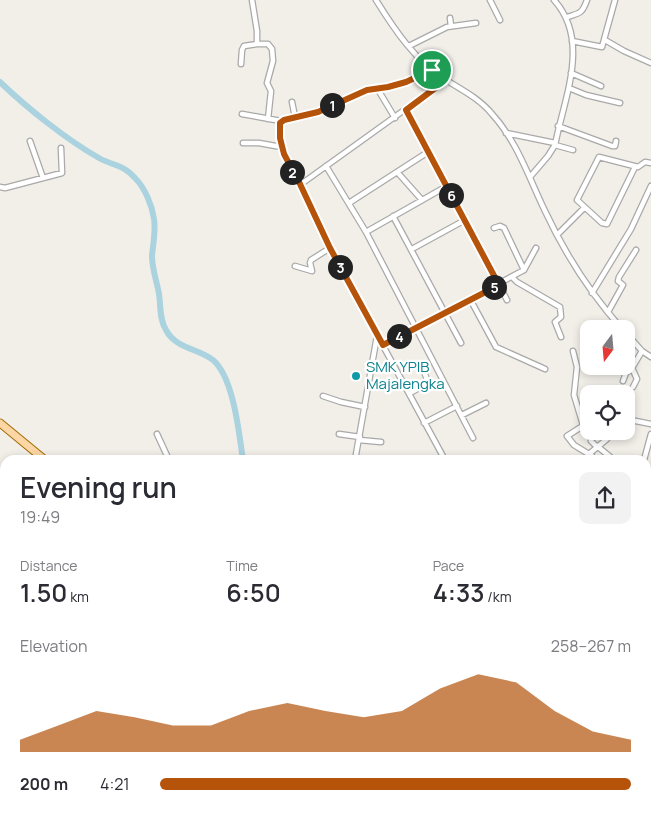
<!DOCTYPE html>
<html lang="en">
<head>
<meta charset="utf-8">
<style>
	:root { --surface:#fff; --page:#f2f2f3; --text:#2b2b33; --muted:#7c7c81; --accent:#b45309 }
	body { margin:0; font-family:Manrope,sans-serif; background:var(--page); color:var(--text); height:100vh; display:flex; flex-direction:column; font-size:19px; white-space:nowrap }
	* { box-sizing:border-box; margin:0 }
	p { font-size:16px; color:var(--muted) }
	.icon { flex:none; width:28px; height:28px; fill:none; stroke:currentColor; stroke-width:2; stroke-linecap:round; stroke-linejoin:round }
	.map { position:relative; flex:1; overflow:hidden }
	.drawer { position:absolute; left:0px; top:455px; width:651px; height:359px; display:flex; flex-direction:column; background:var(--surface); border-radius:15px 15px 0 0; box-shadow:0 2px 8px #0003 }
	.drawer>* { flex:none }
	.needle { width:32px; rotate:196deg }
	.controls { position:absolute; left:580px; top:320px; display:grid; gap:10px }
	.controls a { display:grid; place-items:center; width:55px; height:55px; border-radius:10px; background:var(--surface); box-shadow:0 2px 8px #0003; font-size:25px }
	.pin { position:absolute; display:grid; place-items:center; width:42px; height:42px; color:#fff; margin:-21px; border:2px solid #fff; border-radius:50%; box-shadow:0 1px 5px #0007 }
	.km { position:absolute; width:25px; height:25px; margin:-12px; border-radius:50%; background:#222; color:#fff; font-size:14px; line-height:25px; text-align:center }
	.round { display:grid; place-items:center; flex:none; width:52px; height:52px; border-radius:10px; background:var(--page) }
	.head { display:flex; align-items:center; justify-content:space-between; height:85px; padding:0 20px }
	h1 { font-size:28px; font-weight:600; line-height:38px }
	.metrics { display:grid; grid-template-columns:repeat(3,1fr); gap:8px; height:85px; padding:5px 20px }
	.metrics div { display:grid; align-content:center }
	.metrics b { font-size:25px; font-weight:600 }
	.metrics small { font-size:14px; font-weight:400 }
	.metrics p { font-size:14px }
	.chart { height:140px; padding:10px 20px }
	.chart p { display:flex; justify-content:space-between }
	.chart svg { width:100%; height:90px; margin-top:5px; fill:var(--accent); opacity:.7 }
	ul { padding:0 20px; list-style:none; font-size:16px }
	li { display:grid; grid-template-columns:80px 60px 1fr; align-items:center; height:38px }
	li i { height:12px; border-radius:6px; background:var(--accent) }
	.map>svg:first-child { display:block }
</style>
</head>
<body>
<div class="map">
<svg width="651" height="813" viewBox="0 0 651 813">
	<rect width="100%" height="100%" fill="#f2efe9"/>
	<g fill="none" stroke-linecap="round" stroke-linejoin="round">
		<path stroke="#aad3df" stroke-width="6" d="M 0,82 C 27,108 67,140 99,158 C 113,166 123,164 135,178 C 145,188 152,205 154,219 C 156,231 153,244 152,256 C 152,269 157,282 159,294 C 161,306 159,319 166,330 C 176,349 198,348 213,360 C 234,378 239,434 243,460
			M 510,809 L 511,813"/>
		<g stroke="#a9a9a9" stroke-width="7">
			<path id="minor" d="M 376,0 C 394,29 416,62 446,80
				M 490,0 L 500,20
				M 567,17 C 580,13 582,14 587,0
				M 450,18 L 451,26
				M 605,40 L 624,51 L 651,63
				M 572,41 L 602,47 L 615,0
				M 257,44 L 268,44 L 272,49 L 273,61 L 267,83 L 271,91 L 268,119
				M 409,46 L 447,27 L 476,23
				M 241,64 L 242,50 L 244,46 L 257,44 L 257,31 L 252,0
				M 571,73 L 601,86
				M 377,88 L 395,118
				M 569,88 L 586,95 L 620,103
				M 292,102 L 295,117
				M 406,110 L 507,300
				M 242,114 L 281,121
				M 558,126 L 612,146 L 615,146 L 616,141
				M 506,133 L 555,143
				M 30,141 L 43,178
				M 243,143 L 259,143 L 281,147
				M 555,145 L 573,150
				M 326,166 L 366,232 L 473,438
				M 635,167 L 607,224 L 602,223 L 577,200 L 599,157 L 638,167 L 645,162 L 651,163
				M 398,173 L 422,200
				M 530,177 L 548,156 L 555,145 C 564,98 591,41 554,0
				M 300,184 C 288,165 277,145 281,121 L 325,109 L 367,90 L 388,87 L 413,80 L 432,70
				M 0,187 L 5,188 L 62,173 L 61,148
				M 349,203 L 428,152
				M 393,216 L 461,343
				M 366,232 L 447,186
				M 557,235 L 584,208
				M 412,249 L 465,220
				M 295,266 L 312,271 L 310,263 L 311,260 L 330,248
				M 524,270 L 536,248
				M 512,277 L 517,282 L 560,307 L 561,317 L 555,322 L 561,337
				M 592,293 L 631,229 L 651,186
				M 470,299 L 496,347 L 545,369
				M 608,312 L 623,285 L 618,281 L 619,277 L 636,250
				M 626,333 L 642,351 L 651,357
				M 383,345 L 524,270 L 504,228 L 500,226 L 494,228
				M 573,351 L 577,367 L 574,395 L 583,425
				M 623,381 L 626,373 L 632,368
				M 633,387 L 637,379 L 632,368 L 642,351
				M 410,393 L 428,383 L 425,374
				M 323,396 L 341,402 L 365,407
				M 462,415 L 486,403
				M 626,419 L 651,424
				M 589,422 L 567,436 L 574,445 L 592,456 L 591,460
				M 424,423 L 457,406
				M 157,434 L 169,460
				M 339,434 L 360,437
				M 359,440 L 381,442
				M 591,441 L 597,447
				M 597,446 L 614,460
				M 589,454 L 607,439
				M 355,460 L 377,336
				M 445,460 L 330,248 L 300,184 L 304,182 L 446,80 C 462,90 480,99 492,114 C 517,141 529,178 545,211 C 565,254 590,293 622,329
				M 644,460 L 651,434
				M 0,560 L 5,563
				M 0,593 L 5,585
				M 646,597 L 651,586
				M 646,642 L 651,643
				M 0,721 L 5,722
				M 0,736 L 5,738
				M 56,809 L 64,809
				M 171,809 L 174,813
				M 212,813 L 215,809"/>
		</g>
		<g stroke="#707d05" stroke-width="8">
			<path id="secondary" d="M 0,512 L 5,511"/>
		</g>
		<g stroke="#a06b00" stroke-width="9">
			<path id="primary" d="M 0,423 L 45,460
				M 646,558 L 651,558"/>
		</g>
		<use href="#minor" stroke="#fff" stroke-width="4.5"/>
		<use href="#secondary" stroke="#f7fabf" stroke-width="5.5"/>
		<use href="#primary" stroke="#fcd6a4" stroke-width="7"/>
	</g>
	<g fill="none" stroke-linecap="round" stroke-linejoin="round">
		<g stroke="#fff" stroke-width="10">
			<path id="route" d="M 432,70 L 446,80 L 406,110 L 499,285 L 383,345 L 330,248 L 300,184 L 284,154 L 280,138 L 280,123 L 284,120 L 318,112 L 367,90 L 388,87 L 406,82 Z"/>
		</g>
		<use href="#route" stroke="#b45309" stroke-width="6"/>
	</g>
	<circle fill="#0f9aa8" stroke="#fff" stroke-width="2" cx="356" cy="376" r="5"/>
	<g text-anchor="middle" stroke-width="4.5" stroke-linejoin="round" paint-order="stroke">
		<g font-size="15" fill="#0d838f" stroke="#fff" text-anchor="start">
			<text x="366" y="372">SMK YPIB<tspan x="366" dy="17">Majalengka</tspan></text>
		</g>
	</g>
</svg>
<div class="controls">
<a><svg class="needle" viewBox="-14 -14 28 28"><path d="M0-13l5 13h-10z" fill="#e53935"/><path d="M0 13l5-13h-10z" fill="#7c7c81"/></svg></a>
<a><svg class="icon" aria-label="locate" viewBox="0 0 24 24"><circle cx="12" cy="12" r="6"/><path d="M12 2v4M12 18v4M2 12h4M18 12h4"/></svg></a>
</div>
<div class="pin" style="left:432px;top:70px;background:#1e9e55"><svg class="icon" aria-label="arrive" viewBox="0 0 24 24"><path d="M6 21V4h12l-3 4 3 4H6"/></svg></div>
<b class="km" style="left:332px;top:105px">1</b>
<b class="km" style="left:292px;top:172px">2</b>
<b class="km" style="left:340px;top:267px">3</b>
<b class="km" style="left:399px;top:336px">4</b>
<b class="km" style="left:494px;top:287px">5</b>
<b class="km" style="left:451px;top:195px">6</b>
<section class="drawer">
<div class="head"><div><h1>Evening run</h1><p>19:49</p></div><a class="round"><svg class="icon" aria-label="share" viewBox="0 0 24 24"><path d="M12 15V3M7 8l5-5 5 5M5 13v7h14v-7"/></svg></a></div>
<div class="metrics">
<div><p>Distance</p><b>1.50<small> km</small></b></div>
<div><p>Time</p><b>6:50</b></div>
<div><p>Pace</p><b>4:33<small> /km</small></b></div>
</div>
<div class="chart"><p><span>Elevation</span>258–267 m</p>
<svg viewBox="0 0 160 44" preserveAspectRatio="none"><path d="M0 44V38L10 31L20 24L30 27L40 31L50 31L60 24L70 20L80 24L90 27L100 24L110 13L120 6L130 10L140 24L150 34L160 38V44z"/></svg>
</div>
<ul>
<li><b>200 m</b>4:21<i style="width:100%"></i></li>
</ul>
</section>
</div>
</body>
</html>
